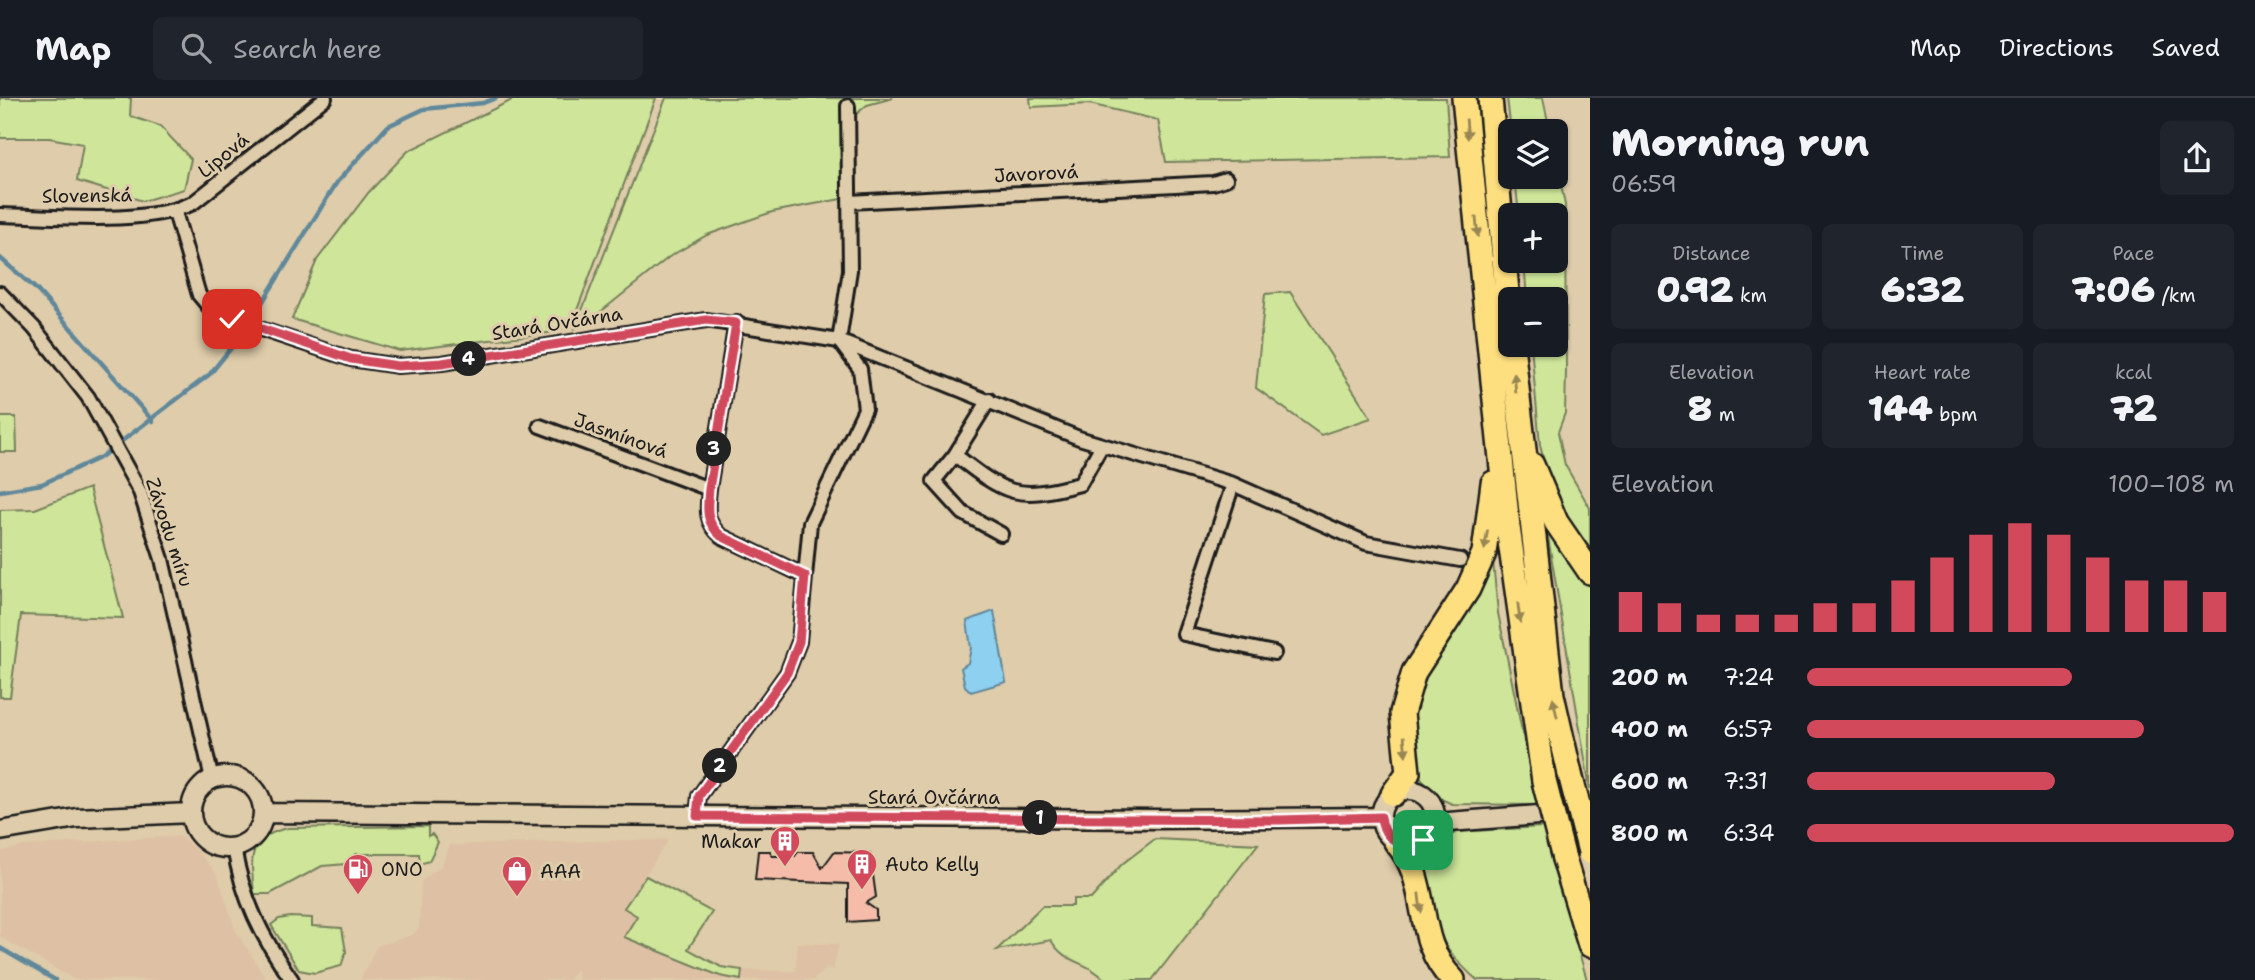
<!DOCTYPE html>
<html lang="en">
<head>
<meta charset="utf-8">
<style>
	:root { --surface:#171b24; --page:#20242c; --text:#f1f3f6; --muted:#9ea1a6; --line:#363941; --accent:#d1495b }
	body { margin:0; font-family:"Shantell Sans",sans-serif; background:var(--page); color:var(--text); height:100vh; display:flex; flex-direction:column; font-size:26px; white-space:nowrap }
	* { box-sizing:border-box; margin:0 }
	p { font-size:23px; color:var(--muted) }
	.icon { flex:none; width:38px; height:38px; fill:none; stroke:currentColor; stroke-width:2; stroke-linecap:round; stroke-linejoin:round }
	.map { position:relative; flex:1; overflow:hidden }
	.side { display:flex; flex-direction:column; background:var(--surface); width:665px }
	.side>* { flex:none }
	.controls { position:absolute; left:1498px; top:21px; display:grid; gap:14px }
	.controls a { display:grid; place-items:center; width:70px; height:70px; border-radius:10px; background:var(--surface); box-shadow:0 2px 5px #0004; font-size:35px }
	.pin { position:absolute; display:grid; place-items:center; width:60px; height:60px; color:#fff; margin:-30px; border-radius:14px; box-shadow:0 4px 10px #0006 }
	.km { position:absolute; width:35px; height:35px; margin:-18px; border-radius:50%; background:#222; color:#fff; font-size:19px; line-height:35px; text-align:center }
	.round { display:grid; place-items:center; flex:none; width:74px; height:74px; border-radius:10px; background:var(--page) }
	.summary { display:flex; align-items:center; justify-content:space-between; height:119px; padding:0 21px }
	h1 { font-size:38px; font-weight:800; line-height:52px }
	.figures { display:grid; grid-template-columns:repeat(3,1fr); gap:10px; height:119px; padding:7px 21px }
	.figures div { display:grid; align-content:center; border-radius:10px; background:var(--page); text-align:center }
	.figures b { font-size:35px; font-weight:800 }
	.figures small { font-size:19px; font-weight:400 }
	.figures p { font-size:19px }
	.chart { height:196px; padding:14px 21px }
	.chart p { display:flex; justify-content:space-between }
	.chart svg { width:100%; height:126px; margin-top:7px; stroke:var(--accent); stroke-width:6 }
	ul { padding:0 21px; list-style:none; font-size:23px }
	li { display:grid; grid-template-columns:112px 84px 1fr; align-items:center; height:52px }
	li i { height:18px; border-radius:9px; background:var(--accent) }
	header { display:flex; align-items:center; gap:42px; box-sizing:border-box; height:98px; padding:0 35px; background:var(--surface); border-bottom:2px solid var(--line) }
	header strong { font-size:33px }
	nav { display:flex; gap:38px; margin-inline-start:auto; font-size:24px }
	.search { width:490px; height:63px; background:var(--page); display:flex; align-items:center; gap:18px; box-sizing:border-box; padding:0 24px; border-radius:10px; color:var(--muted); font-size:26px }
	main { display:flex; flex:1; min-height:0 }
	.map>svg:first-child { display:block }
</style>
</head>
<body>
<header>
<strong>Map</strong>
<div class="search"><svg class="icon" aria-label="search" viewBox="0 0 24 24"><circle cx="10" cy="10" r="6"/><path d="M15 15l6 6"/></svg>Search here</div>
<nav><a>Map</a><a>Directions</a><a>Saved</a></nav>
</header>
<main>
<div class="map">
<svg width="1590" height="882" viewBox="0 0 1590 882">
	<rect width="100%" height="100%" fill="#dfccaa"/>
	<filter id="ink" filterUnits="userSpaceOnUse"><feTurbulence type="fractalNoise" baseFrequency=".0143" numOctaves="2"/><feDisplacementMap in="SourceGraphic" scale="14" xChannelSelector="R" yChannelSelector="G"/><feConvolveMatrix kernelMatrix="1 2 1 2 8 2 1 2 1" color-interpolation-filters="sRGB"/></filter>
	<g filter="url(#ink)">
		<path fill="#dec1a4" d="M 179,738 L 194,749 L 217,776 L 236,833 L 267,882 L 75,882 L 0,839 L 0,754 L 23,748 Z
			M 669,741 L 624,810 L 637,818 L 625,838 L 720,878 L 738,882 L 579,882 L 577,871 L 568,882 L 360,882 L 377,848 L 414,836 L 419,830 L 421,783 L 441,768 L 450,747 Z
			M 797,845 L 839,846 L 833,873 L 828,869 L 814,882 L 741,882 L 742,872 L 796,873 Z"/>
		<path fill="#cee59a" stroke="#75805b" stroke-width="2" d="M 0,0 L 131,0 L 130,18 L 160,28 L 191,61 L 184,91 L 143,103 L 77,83 L 83,46 L 49,40 L 0,40 Z
			M 516,0 L 656,0 L 573,223 L 555,234 L 400,253 L 292,221 L 317,162 L 369,94 L 408,53 Z
			M 666,0 L 893,0 L 867,7 L 854,18 L 854,93 L 841,101 L 772,114 L 707,137 L 669,159 L 588,224 L 575,230 Z
			M 1030,0 L 1446,0 L 1450,59 L 1166,64 L 1158,22 L 1089,6 L 1031,9 Z
			M 1507,0 L 1543,0 L 1550,33 L 1511,33 Z
			M 1556,62 L 1565,107 L 1566,273 L 1565,315 L 1558,334 L 1565,367 L 1590,410 L 1590,452 L 1578,446 L 1547,376 L 1540,347 L 1531,247 L 1556,247 L 1556,201 L 1527,201 L 1524,163 L 1556,163 L 1556,117 L 1519,117 L 1515,79 L 1556,79 Z
			M 1290,194 L 1371,320 L 1321,337 L 1256,290 L 1265,196 Z
			M 0,319 L 16,319 L 17,354 L 0,354 Z
			M 89,390 L 123,520 L 21,517 L 10,599 L 0,599 L 0,412 L 35,411 Z
			M 1546,427 L 1563,455 L 1590,486 L 1590,691 Z
			M 1493,464 L 1498,515 L 1537,707 L 1452,706 L 1441,701 L 1418,678 L 1413,631 L 1416,602 L 1429,571 L 1476,500 Z
			M 428,728 L 428,738 L 432,736 L 438,744 L 429,763 L 420,766 L 419,756 L 356,756 L 347,766 L 322,768 L 270,796 L 254,796 C 251,760 246,739 288,730 Z
			M 1543,729 L 1587,882 L 1477,882 C 1459,866 1443,849 1435,825 C 1428,804 1430,782 1420,761 L 1423,751 L 1457,734 Z
			M 1155,741 L 1258,746 L 1152,882 L 1105,882 C 1087,862 1065,867 1051,842 L 997,852 L 1042,808 L 1073,808 L 1073,801 L 1091,801 L 1122,766 Z
			M 646,778 L 712,814 L 688,851 L 721,869 L 742,872 L 741,882 L 720,878 L 624,839 L 637,818 L 624,810 Z
			M 290,819 L 312,820 L 312,828 L 342,830 L 346,854 L 341,868 L 315,875 L 299,872 L 271,827 L 279,821 Z"/>
		<path fill="#8dd0ef" stroke="#60889b" stroke-width="2" d="M 994,513 L 1006,584 L 971,594 L 965,588 L 961,570 L 968,565 L 971,550 L 967,523 Z"/>
		<g fill="none" stroke-linecap="round" stroke-linejoin="round">
			<path stroke="#60889b" stroke-width="4.5" d="M 0,160 L 36,191 L 153,323
				M 0,393 L 42,386 L 101,359 L 210,276 L 244,234 L 337,84 L 388,28 L 424,11 L 483,5 L 496,0
				M 0,850 L 55,882"/>
		</g>
		<path fill="#f5bda9" stroke="#1c1c1c" stroke-width="2" d="M 758,753 L 770,753 L 772,758 L 795,758 L 798,754 L 813,754 L 822,770 L 834,754 L 870,755 L 876,799 L 866,805 L 876,812 L 876,822 L 848,824 L 848,786 L 755,782 Z"/>
		<g fill="none" stroke-linecap="round" stroke-linejoin="round">
			<g stroke="#1c1c1c" stroke-width="18">
				<path id="minor" d="M 849,104 L 1213,85 L 1226,81
					M 175,114 L 199,197 L 215,216 L 351,261 L 398,268 L 442,265 L 706,222 L 839,243 L 1079,340 L 1233,386 L 1366,445 L 1460,462
					M 0,117 C 55,118 144,128 193,105 L 325,0
					M 0,195 L 34,230 L 88,299 L 140,394 L 162,461 L 212,681
					M 989,302 L 955,357 C 1007,397 1015,403 1080,386 L 1102,347
					M 540,328 L 709,391 C 707,411 705,424 721,438 L 805,478
					M 955,357 L 934,383 L 963,415 L 1001,436
					M 1233,386 L 1184,536 L 1274,555
					M 709,391 L 736,224
					M 697,718 L 699,698 L 787,575 L 799,544 L 810,425 L 865,311 L 860,271 L 839,243 L 850,172 L 848,8
					M 234,749 C 242,800 262,840 292,882"/>
			</g>
			<g stroke="#1c1c1c" stroke-width="23">
				<path id="secondary" d="M191 714a36 36 0 1 1 72 0a36 36 0 1 1-72 0Z
					M1381 719a27 27 0 1 1 54 0a27 27 0 1 1-54 0Z
					M 263,715 L 1159,721 L 1381,719
					M 1436,725 L 1590,713
					M 0,733 L 77,720 L 191,715"/>
			</g>
			<g stroke="#1c1c1c" stroke-width="28">
				<path id="motorway" d="M 1464,0 L 1508,429 L 1544,683
					M 1490,0 L 1510,229
					M 1512,247 L 1552,597 L 1570,676
					M 1532,367 L 1556,424 L 1590,474
					M 1393,696 L 1408,675 L 1402,615 L 1414,574 L 1468,491 L 1484,455 L 1493,385
					M 1396,744 C 1433,785 1411,840 1453,882
					M 1564,761 L 1590,847"/>
			</g>
			<use href="#minor" stroke="#dfccaa" stroke-width="12"/>
			<use href="#secondary" stroke="#dfccaa" stroke-width="18"/>
			<use href="#motorway" stroke="#fedf80" stroke-width="23"/>
			<g stroke="#1c1c1c" stroke-width="28" stroke-linecap="butt">
				<path id="motorway-bridge" d="M 1570,676 L 1590,754
					M 1544,683 L 1564,761"/>
			</g>
			<use href="#motorway-bridge" stroke="#fedf80" stroke-width="23"/>
		</g>
		<defs><path id="oneway-solid" d="M-6-.8H1V-3.2L6.5 0L1 3.2V.8H-6Z" transform="scale(1.75)"/></defs>
		<g fill="#988753">
			<use href="#oneway-solid" transform="translate(1467 31) rotate(85)"/>
			<use href="#oneway-solid" transform="translate(1477 129) rotate(84)"/>
			<use href="#oneway-solid" transform="translate(1515 285) rotate(-95)"/>
			<use href="#oneway-solid" transform="translate(1486 442) rotate(99)"/>
			<use href="#oneway-solid" transform="translate(1519 515) rotate(83)"/>
			<use href="#oneway-solid" transform="translate(1555 610) rotate(-103)"/>
			<use href="#oneway-solid" transform="translate(1405 648) rotate(85)"/>
			<use href="#oneway-solid" transform="translate(1420 805) rotate(83)"/>
		</g>
	</g>
	<g fill="none" stroke-linecap="round" stroke-linejoin="round" filter="url(#ink)">
		<g stroke="#fff" stroke-width="14">
			<path id="route" d="M 232,221 L 351,261 L 398,268 L 442,265 L 706,222 L 736,225 L 709,391 C 707,411 705,424 721,438 L 805,478 L 799,544 L 787,575 L 699,698 L 697,718 L 1280,722 L 1381,719 C 1383,741 1402,752 1423,742"/>
		</g>
		<use href="#route" stroke="#d1495b" stroke-width="9"/>
	</g>
	<defs>
		<g id="building-pin" transform="scale(1.575)"><path d="M0 17L-7.5 6A9.5 9.5 0 1 1 7.5 6Z" fill="#d1495b" stroke="#dfccaa"/><path d="M-4-6H4V6H1V3H-1V6H-4ZM-2.5-4.3h1.7v1.8h-1.7ZM.8-4.3h1.7v1.8H.8ZM-2.5-1h1.7V.8h-1.7ZM.8-1h1.7V.8H.8Z" fill="#fff"/></g>
		<g id="fuel-pin" transform="scale(1.575)"><path d="M0 17L-7.5 6A9.5 9.5 0 1 1 7.5 6Z" fill="#d1495b" stroke="#dfccaa"/><path d="M-5.5-6h7V0h2V4h1.3V-2.5L3-4.5l.8-.8L6-3V5H2.5V1h-1V6h-7ZM-4.2-4.7v3.2H.2V-4.7Z" fill="#fff"/></g>
		<g id="shop-pin" transform="scale(1.575)"><path d="M0 17L-7.5 6A9.5 9.5 0 1 1 7.5 6Z" fill="#d1495b" stroke="#dfccaa"/><path d="M-5-2.5h2.3a2.7 3.5 0 0 1 5.4 0H5L5.5 6h-11ZM-1.5-2.5h3a1.5 2.3 0 0 0-3 0Z" fill="#fff"/></g>
	</defs>
	<g fill-rule="evenodd">
		<use href="#building-pin" x="785" y="743"/>
		<use href="#building-pin" x="862" y="766"/>
		<use href="#fuel-pin" x="358" y="771"/>
		<use href="#shop-pin" x="517" y="773"/>
	</g>
	<g text-anchor="middle" stroke-width="6" stroke-linejoin="round" paint-order="stroke">
		<g font-size="19" fill="#1c1c1c" stroke="#dfccaa">
			<text transform="translate(223 57) rotate(-39)" y="7">Lipová</text>
			<text transform="translate(1036 75) rotate(-3)" y="7">Javorová</text>
			<text transform="translate(87 97) rotate(-1)" y="7">Slovenská</text>
			<text transform="translate(557 225) rotate(-9)" y="7">Stará Ovčárna</text>
			<text transform="translate(621 337) rotate(20)" y="7">Jasmínová</text>
			<text transform="translate(170 434) rotate(72)" y="7">Závodu míru</text>
			<text x="934" y="706">Stará Ovčárna</text>
		</g>
		<g font-size="19" fill="#1c1c1c" stroke="#dfccaa" text-anchor="start">
			<text x="762" y="750" text-anchor="end">Makar</text>
			<text x="885" y="773">Auto Kelly</text>
			<text x="381" y="778">ONO</text>
			<text x="540" y="780">AAA</text>
		</g>
	</g>
</svg>
<div class="controls">
<a><svg class="icon" aria-label="layers" viewBox="0 0 24 24"><path d="M12 4l9 5-9 5-9-5zM3 14l9 5 9-5"/></svg></a>
<a>+</a>
<a>−</a>
</div>
<div class="pin" style="left:1423px;top:742px;background:#1e9e55"><svg class="icon" aria-label="arrive" viewBox="0 0 24 24"><path d="M6 21V4h12l-3 4 3 4H6"/></svg></div>
<div class="pin" style="left:232px;top:221px;background:#d93025"><svg class="icon" aria-label="check" viewBox="0 0 24 24"><path d="M5 12l5 5 9-10"/></svg></div>
<b class="km" style="left:1040px;top:720px">1</b>
<b class="km" style="left:720px;top:668px">2</b>
<b class="km" style="left:714px;top:351px">3</b>
<b class="km" style="left:469px;top:261px">4</b>
</div>
<section class="side">
<div class="summary"><div><h1>Morning run</h1><p>06:59</p></div><a class="round"><svg class="icon" aria-label="share" viewBox="0 0 24 24"><path d="M12 15V3M7 8l5-5 5 5M5 13v7h14v-7"/></svg></a></div>
<div class="figures">
<div><p>Distance</p><b>0.92<small> km</small></b></div>
<div><p>Time</p><b>6:32</b></div>
<div><p>Pace</p><b>7:06<small> /km</small></b></div>
</div>
<div class="figures">
<div><p>Elevation</p><b>8<small> m</small></b></div>
<div><p>Heart rate</p><b>144<small> bpm</small></b></div>
<div><p>kcal</p><b>72</b></div>
</div>
<div class="chart"><p><span>Elevation</span>100–108 m</p>
<svg viewBox="0 0 160 44" preserveAspectRatio="none"><path d="M5 44V30M15 44V34M25 44V38M35 44V38M45 44V38M55 44V34M65 44V34M75 44V26M85 44V18M95 44V10M105 44V6M115 44V10M125 44V18M135 44V26M145 44V26M155 44V30"/></svg>
</div>
<ul>
<li><b>200 m</b>7:24<i style="width:62%"></i></li>
<li><b>400 m</b>6:57<i style="width:79%"></i></li>
<li><b>600 m</b>7:31<i style="width:58%"></i></li>
<li><b>800 m</b>6:34<i style="width:100%"></i></li>
</ul>
</section>
</main>
</body>
</html>
